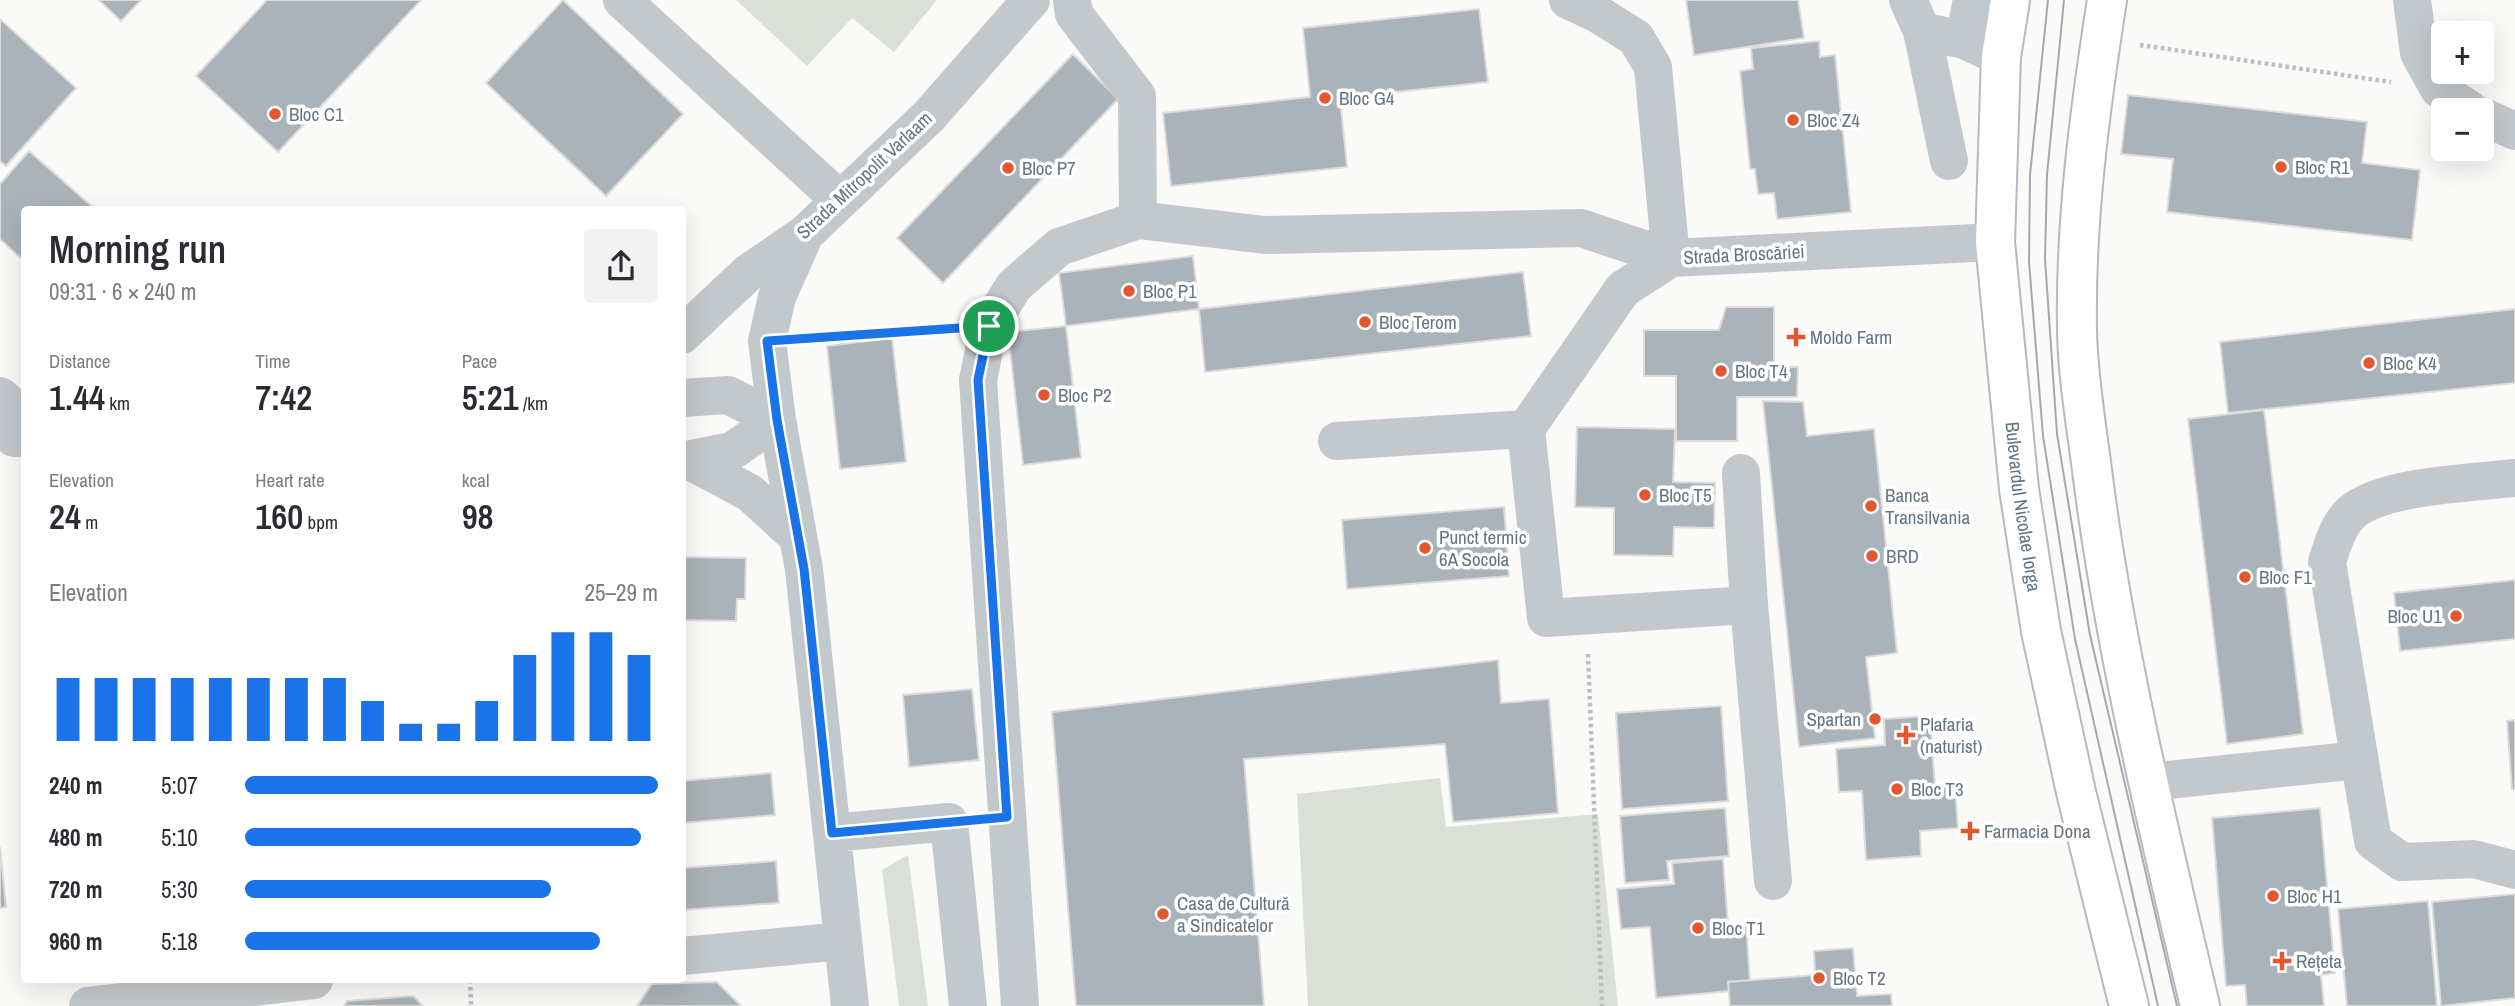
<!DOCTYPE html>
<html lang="en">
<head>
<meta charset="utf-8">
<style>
	:root { --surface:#fff; --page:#f2f2f3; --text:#2b2b33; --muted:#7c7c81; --accent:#1a73e8 }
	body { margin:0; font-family:"Archivo Narrow",sans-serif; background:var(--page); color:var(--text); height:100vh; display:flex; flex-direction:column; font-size:26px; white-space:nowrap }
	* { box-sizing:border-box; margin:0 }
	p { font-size:23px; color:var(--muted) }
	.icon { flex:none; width:38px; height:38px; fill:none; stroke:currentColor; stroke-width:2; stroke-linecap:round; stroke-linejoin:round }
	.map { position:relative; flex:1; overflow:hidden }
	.details { position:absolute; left:21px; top:206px; width:665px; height:777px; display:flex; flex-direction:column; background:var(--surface); border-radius:7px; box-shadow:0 7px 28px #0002 }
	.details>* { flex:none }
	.fabs { position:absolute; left:2431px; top:21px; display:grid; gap:14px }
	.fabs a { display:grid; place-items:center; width:63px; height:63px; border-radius:7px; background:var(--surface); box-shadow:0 7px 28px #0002; font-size:35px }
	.pin { position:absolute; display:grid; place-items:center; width:60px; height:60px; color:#fff; margin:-30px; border:4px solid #fff; border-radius:50%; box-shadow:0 2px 7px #0007 }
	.round { display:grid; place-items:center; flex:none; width:74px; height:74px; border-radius:7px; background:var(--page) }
	.head { display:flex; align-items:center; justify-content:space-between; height:119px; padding:0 28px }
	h1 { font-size:38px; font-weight:600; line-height:52px }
	.metrics { display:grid; grid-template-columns:repeat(3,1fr); gap:10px; height:119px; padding:7px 28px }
	.metrics div { display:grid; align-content:center }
	.metrics b { font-size:35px; font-weight:600 }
	.metrics small { font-size:19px; font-weight:400 }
	.metrics p { font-size:19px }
	.chart { height:196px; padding:14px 28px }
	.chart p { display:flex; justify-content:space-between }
	.chart svg { width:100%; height:126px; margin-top:7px; stroke:var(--accent); stroke-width:6 }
	ul { padding:0 28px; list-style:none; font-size:23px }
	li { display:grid; grid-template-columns:112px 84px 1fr; align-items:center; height:52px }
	li i { height:18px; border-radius:9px; background:var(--accent) }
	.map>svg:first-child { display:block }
</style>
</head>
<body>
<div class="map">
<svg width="2515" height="1006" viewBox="0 0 2515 1006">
	<rect width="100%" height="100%" fill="#fafaf8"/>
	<path fill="#dadfd7" d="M 736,0 L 937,0 L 894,52 L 852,18 L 807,66 Z
		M 1440,778 L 1446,827 L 1598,814 L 1618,1006 L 1308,1006 L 1297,794 Z
		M 908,855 L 928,1006 L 899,1006 L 882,870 Z"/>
	<path fill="#aab3b9" stroke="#dcdcda" stroke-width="2" d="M 99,0 L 141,0 L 121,21 Z
		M 267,0 L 421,0 L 278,152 L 196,76 Z
		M 563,0 L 683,114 L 606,196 L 486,83 Z
		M 1686,0 L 1798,0 L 1804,38 L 1694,55 Z
		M 1479,9 L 1488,82 L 1340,98 L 1347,167 L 1171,186 L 1163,113 L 1310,97 L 1303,28 Z
		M 0,19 L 76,88 L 6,166 L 0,161 Z
		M 1819,41 L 1820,57 L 1835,55 L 1851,212 L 1777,219 L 1774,193 L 1758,194 L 1755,169 L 1750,169 L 1740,71 L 1753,69 L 1751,48 Z
		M 1073,54 L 1118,99 L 943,283 L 897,238 Z
		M 2128,95 L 2367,122 L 2362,163 L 2420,170 L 2412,240 L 2167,212 L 2173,159 L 2121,154 Z
		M 29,151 L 96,210 L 24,210 L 24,261 L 0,239 L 0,184 Z
		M 1193,256 L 1199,309 L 1066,326 L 1059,273 Z
		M 1523,272 L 1531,336 L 1205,372 L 1199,309 Z
		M 1726,307 L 1774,307 L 1774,367 L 1798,367 L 1797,397 L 1737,397 L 1737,441 L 1676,441 L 1676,376 L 1644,376 L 1644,330 L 1719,330 Z
		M 2515,309 L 2515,383 L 2228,413 L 2220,342 Z
		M 1066,326 L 1081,458 L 1023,465 L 1008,332 Z
		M 892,338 L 906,462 L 840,469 L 827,346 Z
		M 1763,401 L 1803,402 L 1807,436 L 1874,429 L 1897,653 L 1866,657 L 1875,738 L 1799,747 Z
		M 2264,410 L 2303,734 L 2227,744 L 2188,419 Z
		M 1577,427 L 1675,429 L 1673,482 L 1715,483 L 1714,528 L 1674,527 L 1673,556 L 1614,555 L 1614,508 L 1575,507 Z
		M 1504,507 L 1509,576 L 1347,589 L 1342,520 Z
		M 682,557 L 746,558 L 745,599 L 737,599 L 736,621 L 682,620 Z
		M 2515,580 L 2515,639 L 2400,651 L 2394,593 Z
		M 1498,660 L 1501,703 L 1549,699 L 1558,813 L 1453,822 L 1445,744 L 1244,759 L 1264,1006 L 1076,1006 L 1052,712 Z
		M 972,689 L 979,760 L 909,767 L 903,695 Z
		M 1721,706 L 1728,801 L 1622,809 L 1616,713 Z
		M 1930,716 L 1935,787 L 1955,786 L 1958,828 L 1920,831 L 1921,856 L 1866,860 L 1862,791 L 1839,792 L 1836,749 L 1885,745 L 1884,719 Z
		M 2515,720 L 2515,789 L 2512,789 L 2507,721 Z
		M 771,773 L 775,815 L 682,823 L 682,781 Z
		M 1725,808 L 1729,856 L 1667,861 L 1669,880 L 1625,883 L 1620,816 Z
		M 2320,808 L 2335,973 L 2321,975 L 2324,1006 L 2247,1006 L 2245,985 L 2226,986 L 2212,818 Z
		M 0,847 L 6,907 L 0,908 Z
		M 1723,859 L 1728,925 L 1746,924 L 1750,980 L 1728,982 L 1729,991 L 1656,998 L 1650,927 L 1621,929 L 1617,889 L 1674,884 L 1672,863 Z
		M 776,861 L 779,903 L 682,910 L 682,868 Z
		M 2515,894 L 2515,998 L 2441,1006 L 2432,902 Z
		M 2428,901 L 2437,1006 L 2347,1006 L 2338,909 Z
		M 1853,948 L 1857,996 L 1891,994 L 1892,1006 L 1730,1006 L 1728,982 L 1815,975 L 1814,951 Z
		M 717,982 L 741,1006 L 637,1006 L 652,984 Z
		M 413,996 L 423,1006 L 344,1006 L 347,1001 Z"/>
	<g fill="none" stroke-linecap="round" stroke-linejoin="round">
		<g stroke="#b5babe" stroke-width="42">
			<g id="major">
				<path id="s1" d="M 2010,0 L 2001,57 L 1995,242 L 2019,489 L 2041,631 L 2076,792 L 2129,1006"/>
				<path d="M 2107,0 C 2090,109 2075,220 2077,331 C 2078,380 2087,429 2093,478 C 2116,656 2159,831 2200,1006"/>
			</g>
		</g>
		<path stroke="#bbbfc2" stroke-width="4.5" stroke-dasharray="3.5 3.5" stroke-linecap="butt" d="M 2140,45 L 2391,82
			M 808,338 L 950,329
			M 1588,654 L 1602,1006
			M 470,980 L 471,1006"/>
		<path stroke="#c3c8cc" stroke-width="38" d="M 622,0 L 840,200
			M 1568,0 L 1596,13 L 1636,38 L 1653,67 L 1671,258
			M 1908,0 L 1922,31 L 1964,40 L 2001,57
			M 2412,0 L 2419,53 L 2439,89 L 2470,110
			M 1922,31 L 1949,161
			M 1964,40 L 1972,0
			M 2482,116 L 2515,131
			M 1138,220 L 1265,235 L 1581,228 L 1671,258 L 1995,242
			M 805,234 L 777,297 L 767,341 L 777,420 L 804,569 L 850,1006
			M 1671,258 L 1623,289 L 1526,429 L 1546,618 L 1749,605 L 1741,473
			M 682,335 L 748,273 L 805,234 L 929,116 L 1031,0
			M 0,396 L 14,408 L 14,438 L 24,438
			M 682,398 L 728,395 L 777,420
			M 1337,441 L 1526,429
			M 682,461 L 732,451 L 777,420
			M 690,461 L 750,493 L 798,537
			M 2515,478 C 2471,483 2383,485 2351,513 C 2338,525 2332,546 2327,562 L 2373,841 L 2402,862 L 2474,859 L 2515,870
			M 1749,605 L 1773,881
			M 2149,782 L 2359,760
			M 832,833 L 949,822 L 968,1006
			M 682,956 L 843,941
			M 88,1006 L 314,980
			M 1020,1006 L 978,380 L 989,326 L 1014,286 L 1059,247 L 1138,220 L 1137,96 L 1074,14 L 1072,0"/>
		<use href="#major" stroke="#fff" stroke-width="38"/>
		<path stroke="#a2aab0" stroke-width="2" d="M 2048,0 L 2030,175 L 2029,262 L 2043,436 L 2075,639 L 2158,1006
			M 2064,0 L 2047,175 L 2045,259 L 2057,434 L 2090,635 L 2177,1006"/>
	</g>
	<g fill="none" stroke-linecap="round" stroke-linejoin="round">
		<g stroke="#fff" stroke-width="14">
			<path id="route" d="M 989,326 L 978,380 L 1007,817 L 832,833 L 804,569 L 777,420 L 767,341 Z"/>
		</g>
		<use href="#route" stroke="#1a73e8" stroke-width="9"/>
	</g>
	<g fill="#e4572e" stroke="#fff" stroke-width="2.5">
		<circle cx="1325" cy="98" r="7"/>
		<circle cx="275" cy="114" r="7"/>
		<circle cx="1793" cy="120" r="7"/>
		<circle cx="2281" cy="167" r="7"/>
		<circle cx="1008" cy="168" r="7"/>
		<circle cx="1129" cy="291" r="7"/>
		<circle cx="1365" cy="322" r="7"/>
		<path d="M1792.5 326.5h7v7h7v7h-7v7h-7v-7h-7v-7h7z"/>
		<circle cx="2369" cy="363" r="7"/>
		<circle cx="1721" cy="371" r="7"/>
		<circle cx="1044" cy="395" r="7"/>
		<circle cx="1645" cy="495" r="7"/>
		<circle cx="1871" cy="506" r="7"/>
		<circle cx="1425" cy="548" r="7"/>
		<circle cx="1872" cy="556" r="7"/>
		<circle cx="2245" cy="577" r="7"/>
		<circle cx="2456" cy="616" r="7"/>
		<circle cx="1875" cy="719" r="7"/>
		<path d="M1902.5 724.5h7v7h7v7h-7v7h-7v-7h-7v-7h7z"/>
		<circle cx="1897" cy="789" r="7"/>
		<path d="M1966.5 820.5h7v7h7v7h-7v7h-7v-7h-7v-7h7z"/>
		<circle cx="2273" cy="896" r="7"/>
		<circle cx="1163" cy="914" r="7"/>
		<circle cx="1698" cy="928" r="7"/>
		<path d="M2278.5 950.5h7v7h7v7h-7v7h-7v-7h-7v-7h7z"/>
		<circle cx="1819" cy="978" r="7"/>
	</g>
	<g text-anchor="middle" stroke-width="7" stroke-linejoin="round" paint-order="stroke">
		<g font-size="19" fill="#657683" stroke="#fff" text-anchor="start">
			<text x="1339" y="105">Bloc G4</text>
			<text x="289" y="121">Bloc C1</text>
			<text x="1807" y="127">Bloc Z4</text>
			<text x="2295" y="174">Bloc R1</text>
			<text x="1022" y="175">Bloc P7</text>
			<text x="1143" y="298">Bloc P1</text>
			<text x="1379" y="329">Bloc Terom</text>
			<text x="1810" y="344">Moldo Farm</text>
			<text x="2383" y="370">Bloc K4</text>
			<text x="1735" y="378">Bloc T4</text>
			<text x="1058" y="402">Bloc P2</text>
			<text x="1659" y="502">Bloc T5</text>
			<text x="1885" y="502">Banca<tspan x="1885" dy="22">Transilvania</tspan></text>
			<text x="1439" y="544">Punct termic<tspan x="1439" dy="22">6A Socola</tspan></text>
			<text x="1886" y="563">BRD</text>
			<text x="2259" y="584">Bloc F1</text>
			<text x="2442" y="623" text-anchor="end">Bloc U1</text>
			<text x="1861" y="726" text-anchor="end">Spartan</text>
			<text x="1920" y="731">Plafaria<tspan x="1920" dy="22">(naturist)</tspan></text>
			<text x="1911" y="796">Bloc T3</text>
			<text x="1984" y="838">Farmacia Dona</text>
			<text x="2287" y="903">Bloc H1</text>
			<text x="1177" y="910">Casa de Cultură<tspan x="1177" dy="22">a Sindicatelor</tspan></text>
			<text x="1712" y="935">Bloc T1</text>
			<text x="2296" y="968">Rețeta</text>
			<text x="1833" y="985">Bloc T2</text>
		</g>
		<g font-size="19" fill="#657683" stroke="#fff">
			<text transform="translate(864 175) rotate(-43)" y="7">Strada Mitropolit Varlaam</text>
			<text transform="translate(1744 254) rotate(-3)" y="7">Strada Broscăriei</text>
			<text dy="7" stroke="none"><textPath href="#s1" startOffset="509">Bulevardul Nicolae Iorga</textPath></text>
		</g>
	</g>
</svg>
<div class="fabs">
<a>+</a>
<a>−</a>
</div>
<div class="pin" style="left:989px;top:326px;background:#1e9e55"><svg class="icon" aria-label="arrive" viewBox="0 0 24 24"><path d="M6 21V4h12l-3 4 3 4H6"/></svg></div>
<section class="details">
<div class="head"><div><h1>Morning run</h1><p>09:31 · 6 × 240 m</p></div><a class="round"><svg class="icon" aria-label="share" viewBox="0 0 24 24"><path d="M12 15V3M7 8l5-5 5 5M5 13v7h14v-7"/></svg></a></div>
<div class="metrics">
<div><p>Distance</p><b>1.44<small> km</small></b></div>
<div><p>Time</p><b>7:42</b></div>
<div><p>Pace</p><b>5:21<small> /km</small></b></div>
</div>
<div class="metrics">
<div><p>Elevation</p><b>24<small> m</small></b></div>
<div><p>Heart rate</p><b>160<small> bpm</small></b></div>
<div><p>kcal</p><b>98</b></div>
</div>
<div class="chart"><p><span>Elevation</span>25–29 m</p>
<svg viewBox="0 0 160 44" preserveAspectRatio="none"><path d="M5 44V22M15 44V22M25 44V22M35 44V22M45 44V22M55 44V22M65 44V22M75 44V22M85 44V30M95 44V38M105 44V38M115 44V30M125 44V14M135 44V6M145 44V6M155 44V14"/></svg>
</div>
<ul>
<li><b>240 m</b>5:07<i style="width:100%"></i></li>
<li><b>480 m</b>5:10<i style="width:96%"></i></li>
<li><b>720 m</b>5:30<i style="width:74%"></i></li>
<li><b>960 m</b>5:18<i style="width:86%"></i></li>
</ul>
</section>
</div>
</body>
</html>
